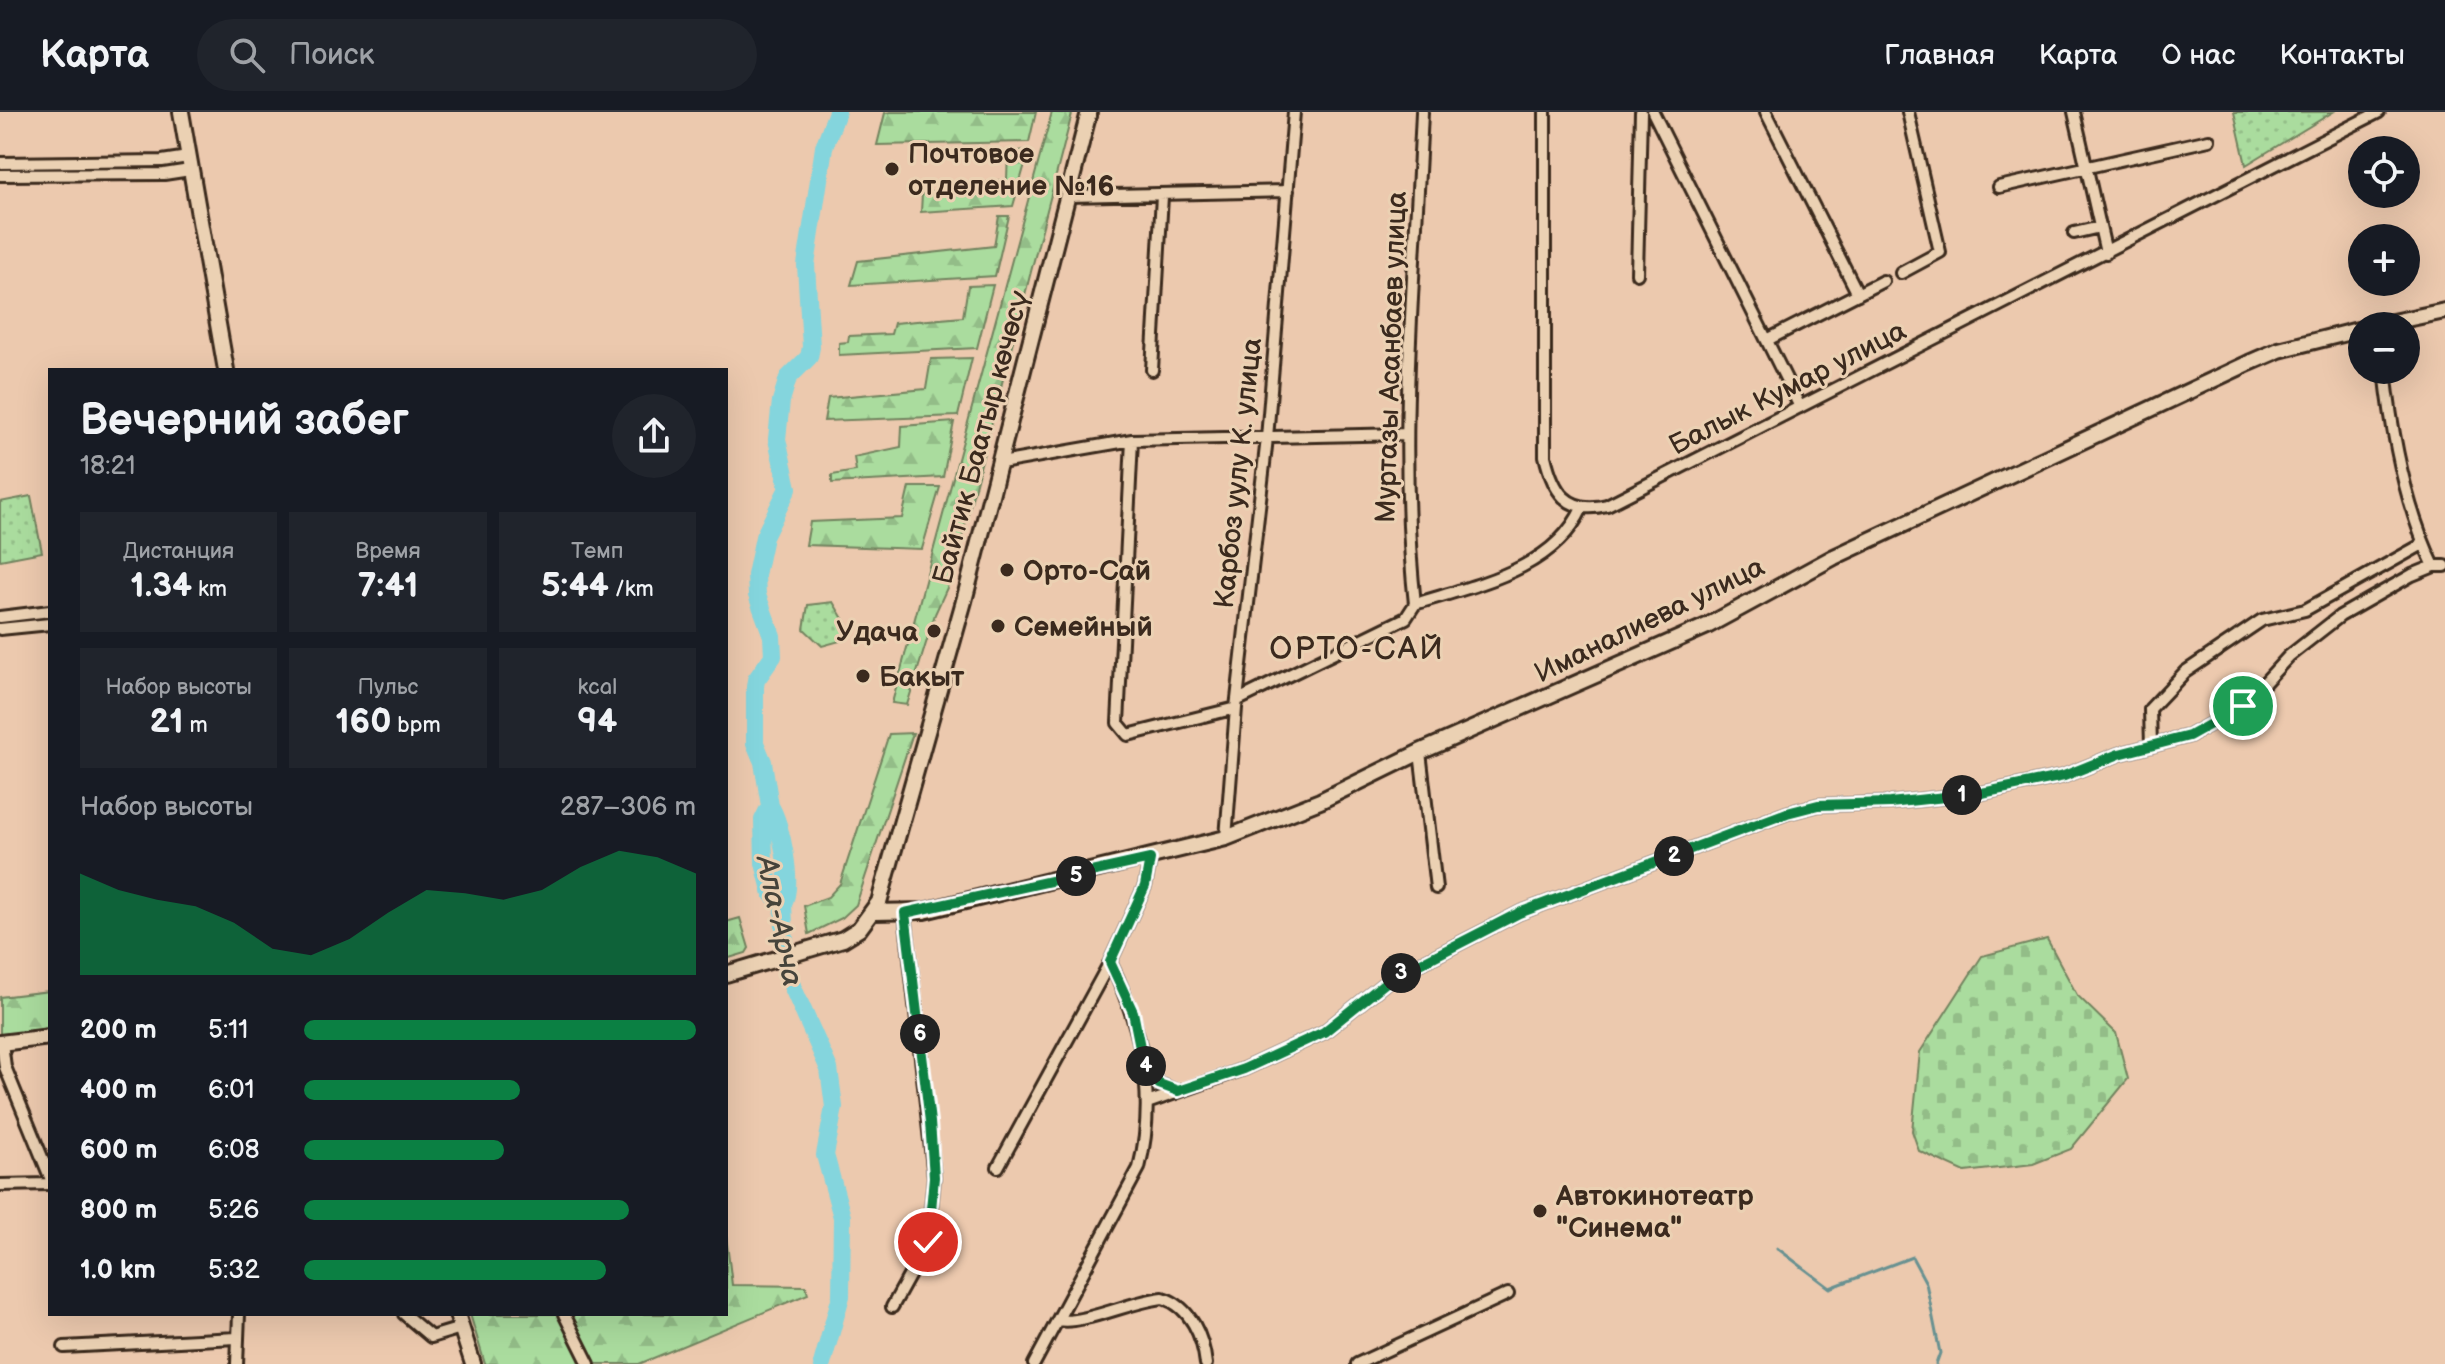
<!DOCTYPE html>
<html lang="ru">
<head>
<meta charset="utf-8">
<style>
	:root { --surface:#171b24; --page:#20242c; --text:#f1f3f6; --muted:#9ea1a6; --line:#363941; --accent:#0b8043 }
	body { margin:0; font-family:"Balsamiq Sans",sans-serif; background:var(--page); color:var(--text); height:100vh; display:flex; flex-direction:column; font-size:30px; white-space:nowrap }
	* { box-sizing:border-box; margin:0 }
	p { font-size:26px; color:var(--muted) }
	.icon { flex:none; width:44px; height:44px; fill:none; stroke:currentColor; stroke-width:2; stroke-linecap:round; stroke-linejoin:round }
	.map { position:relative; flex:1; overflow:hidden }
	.panel { position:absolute; left:48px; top:256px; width:680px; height:948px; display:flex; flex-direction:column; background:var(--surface); border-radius:0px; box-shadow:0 8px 32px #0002 }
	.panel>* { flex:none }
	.controls { position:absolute; left:2348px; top:24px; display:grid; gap:16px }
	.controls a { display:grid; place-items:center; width:72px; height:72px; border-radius:50%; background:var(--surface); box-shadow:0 8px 32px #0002; font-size:40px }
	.pin { position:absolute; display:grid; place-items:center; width:68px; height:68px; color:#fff; margin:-34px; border:4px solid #fff; border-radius:50%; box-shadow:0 2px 8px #0007 }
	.km { position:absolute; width:40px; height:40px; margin:-20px; border-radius:50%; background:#222; color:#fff; font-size:22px; line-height:40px; text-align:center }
	.round { display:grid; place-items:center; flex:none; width:84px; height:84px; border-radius:42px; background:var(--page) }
	.summary { display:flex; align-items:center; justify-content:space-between; height:136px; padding:0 32px }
	h1 { font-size:44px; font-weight:800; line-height:60px }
	.figures { display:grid; grid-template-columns:repeat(3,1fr); gap:12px; height:136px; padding:8px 32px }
	.figures div { display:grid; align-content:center; border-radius:0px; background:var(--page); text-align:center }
	.figures b { font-size:34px; font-weight:800 }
	.figures small { font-size:22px; font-weight:400 }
	.figures p { font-size:22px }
	.chart { height:224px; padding:16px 32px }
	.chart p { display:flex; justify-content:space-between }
	.chart svg { width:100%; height:144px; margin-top:8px; fill:var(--accent); opacity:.7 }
	ul { padding:0 32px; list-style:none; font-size:26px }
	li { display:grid; grid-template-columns:128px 96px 1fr; align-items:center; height:60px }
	li i { height:20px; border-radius:10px; background:var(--accent) }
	header { display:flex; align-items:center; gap:48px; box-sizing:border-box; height:112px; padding:0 40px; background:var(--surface); border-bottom:2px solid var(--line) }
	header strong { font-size:38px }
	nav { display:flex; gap:44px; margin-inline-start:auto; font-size:28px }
	.search { width:560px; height:72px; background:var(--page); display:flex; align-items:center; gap:20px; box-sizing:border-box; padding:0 28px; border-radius:44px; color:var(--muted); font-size:30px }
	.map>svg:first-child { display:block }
</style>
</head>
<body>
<header>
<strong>Карта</strong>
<div class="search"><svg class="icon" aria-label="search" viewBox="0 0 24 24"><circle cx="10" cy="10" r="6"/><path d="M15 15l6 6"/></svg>Поиск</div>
<nav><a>Главная</a><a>Карта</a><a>О нас</a><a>Контакты</a></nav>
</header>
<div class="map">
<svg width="2445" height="1252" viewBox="0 0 2445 1252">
	<defs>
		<pattern id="green-dots" width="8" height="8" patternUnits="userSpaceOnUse" patternTransform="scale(2)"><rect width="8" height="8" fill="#aadc9e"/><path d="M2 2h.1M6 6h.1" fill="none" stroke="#93bd88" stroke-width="1.8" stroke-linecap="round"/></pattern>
		<pattern id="forest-firs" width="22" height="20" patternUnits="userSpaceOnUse" patternTransform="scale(2)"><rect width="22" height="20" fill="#aadc9e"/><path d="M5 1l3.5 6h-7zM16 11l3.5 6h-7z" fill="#93bd88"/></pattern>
		<pattern id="cemetery-stones" width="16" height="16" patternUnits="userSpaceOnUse" patternTransform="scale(2)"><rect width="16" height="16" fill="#aadc9e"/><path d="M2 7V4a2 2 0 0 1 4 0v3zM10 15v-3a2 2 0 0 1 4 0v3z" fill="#93bd88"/></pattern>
	</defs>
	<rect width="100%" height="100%" fill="#ecc9ae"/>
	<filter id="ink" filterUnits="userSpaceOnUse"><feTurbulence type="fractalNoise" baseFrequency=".0125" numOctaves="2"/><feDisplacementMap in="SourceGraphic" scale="16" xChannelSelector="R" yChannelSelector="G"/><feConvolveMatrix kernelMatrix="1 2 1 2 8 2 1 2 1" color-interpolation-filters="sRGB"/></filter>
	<g filter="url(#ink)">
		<path fill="url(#green-dots)" stroke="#72835e" stroke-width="2" d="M 2234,0 L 2333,0 L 2246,53 Z
			M 31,384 L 42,440 L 0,448 L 0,390 Z
			M 833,490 L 848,515 L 840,529 L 822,534 L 804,517 L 808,493 Z"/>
		<path fill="url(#forest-firs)" stroke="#72835e" stroke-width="2" d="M 891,0 L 1036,0 L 1029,30 L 877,33 L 885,1 Z
			M 1052,0 L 1072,2 L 951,467 L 935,502 L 907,593 L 892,591 Z
			M 1029,38 L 1013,94 L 921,100 L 922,82 L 1007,67 L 1008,40 Z
			M 999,104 L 1009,104 L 995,164 L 851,173 L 858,149 L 994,134 Z
			M 993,173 L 977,236 L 839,243 L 839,231 L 848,230 L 849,224 L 891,222 L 894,211 L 963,205 L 968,174 Z
			M 972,246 L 958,304 L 824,309 L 828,286 L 926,277 L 931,247 Z
			M 954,310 L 943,365 L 832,371 L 832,363 L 856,359 L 854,345 L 901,335 L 902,314 Z
			M 909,375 L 940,375 L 922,437 L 806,433 L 810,410 L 902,406 Z
			M 913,621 L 856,793 L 842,806 L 809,822 L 804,794 L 828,785 L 840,772 L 889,622 Z
			M 740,806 L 749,836 L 746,841 L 726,847 L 726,810 Z
			M 50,879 L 50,916 L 0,923 L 0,885 Z
			M 726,1123 L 732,1173 L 806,1174 L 808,1182 L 639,1252 L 485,1252 L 470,1202 L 726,1202 Z"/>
		<path fill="url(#cemetery-stones)" stroke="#72835e" stroke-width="2" d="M 2047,827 L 2077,883 L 2116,921 L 2128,967 L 2071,1037 L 2033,1052 L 1965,1060 L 1919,1039 L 1912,1019 L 1920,940 L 1982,844 Z"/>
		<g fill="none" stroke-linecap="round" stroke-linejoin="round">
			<path stroke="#679191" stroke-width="3" d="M 1777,1136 L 1830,1176 L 1912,1145 L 1926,1171 L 1940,1241 L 1936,1252"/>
			<path stroke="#84d5dd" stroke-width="18" d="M 770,694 C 781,710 794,775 783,791
				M 822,1252 L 841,1184 L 842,1105 L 825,1043 L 834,995 L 829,957 L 786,860 L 783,791 L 772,782 L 764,751 L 763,708 L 770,694 L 763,650 L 755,631 L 755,575 L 756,568 L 773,544 L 772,524 L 757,483 L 756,463 L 764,425 L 788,376 L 777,327 L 781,289 L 788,266 L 809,245 L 811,235 L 806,153 L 824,35 L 837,0"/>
			<g stroke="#3b2a1e" stroke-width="16">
				<path id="street" d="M 1545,0 L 1545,344 C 1553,379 1567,403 1607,393 L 2379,0
					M 1653,0 L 1800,295
					M 1766,0 L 1858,182
					M 2074,0 L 2106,141
					M 0,51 L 162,49 L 188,45
					M 0,63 L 164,62 L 190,58
					M 1999,75 L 2209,28
					M 1069,84 L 1288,79
					M 2074,121 L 2100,115
					M 1901,161 L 1940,140 L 1908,0
					M 1637,162 L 1641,0
					M 1767,228 L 1883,169
					M 1152,258 L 1162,84
					M 2385,258 C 2392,323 2405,395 2434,454
					M 1132,328 L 1118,611 L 1128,623 L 1236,596
					M 1001,351 L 1132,328 L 1406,322
					M 1415,492 C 1397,328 1415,164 1422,0
					M 1415,492 C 1475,473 1554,458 1582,396
					M 0,505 L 50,499
					M 0,517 L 50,512
					M 1238,588 L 1406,506 L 1415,492
					M 2151,634 L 2150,597 L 2185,560 L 2262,508 L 2305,498 L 2423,432
					M 1420,640 L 1436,776
					M 1226,726 L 1236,596 L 1267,326 L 1294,0
					M 2,931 L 5,955 L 50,1065
					M 1144,952 L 1159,972 L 1176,979
					M 1150,990 L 1244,957 L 1324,920 L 1390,867 L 1519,801 L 1787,701 L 1818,693 L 1890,691 L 1982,681 L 2064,664 L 2119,642 L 2189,624 L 2243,594 L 2289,544 L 2340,504 L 2412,463 L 2434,454 L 2445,454
					M 998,1055 L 1110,850
					M 0,1073 L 50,1072
					M 892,1195 L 928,1130 L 934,1065 L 905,801
					M 404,1202 L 431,1225 L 461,1216
					M 564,1202 L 589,1252
					M 1058,1208 C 1083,1213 1131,1189 1163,1186 C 1191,1195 1203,1225 1206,1252
					M 64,1235 L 236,1226
					M 237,1252 L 239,1202
					M 1034,1252 L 1139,1056 C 1157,985 1142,915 1110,850 L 1145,774 L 1150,747
					M 1357,1252 L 1508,1182"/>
			</g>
			<g stroke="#3b2a1e" stroke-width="20">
				<path id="secondary" d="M 181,0 L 226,258
					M 2373,214 L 2445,199
					M 874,800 L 924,799 L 1226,726 L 1320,689 L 1420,640 L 1707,514 L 1834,445 L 2249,251 L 2279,238 L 2362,217
					M 726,862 L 843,827 L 859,817 L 879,790 L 964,489 L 1089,0
					M 0,931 L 50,925
					M 457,1202 L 473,1252"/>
			</g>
			<use href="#street" stroke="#ebd1b3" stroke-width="10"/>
			<use href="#secondary" stroke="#ebd1b3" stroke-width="14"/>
		</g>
	</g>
	<g fill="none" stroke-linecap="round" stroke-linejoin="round" filter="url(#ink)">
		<g stroke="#fff" stroke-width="16">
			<path id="route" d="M 928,1130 L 934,1065 L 930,1010 L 905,801 L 1150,747 L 1145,774 L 1110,850 L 1133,900 L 1143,950 L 1159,972 L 1178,979 L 1244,957 L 1324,920 L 1390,867 L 1519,801 L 1787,701 L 1818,693 L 1890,691 L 1982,681 L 2064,664 L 2119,642 L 2189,624 L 2243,594"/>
		</g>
		<use href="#route" stroke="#0b8043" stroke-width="10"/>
	</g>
	<g fill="#3b2a1e" stroke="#ebd1b3" stroke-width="3">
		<circle cx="892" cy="57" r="8"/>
		<circle cx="1007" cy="458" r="8"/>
		<circle cx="998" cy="514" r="8"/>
		<circle cx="934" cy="519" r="8"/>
		<circle cx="863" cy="564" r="8"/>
		<circle cx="1540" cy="1099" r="8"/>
	</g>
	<g text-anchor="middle" stroke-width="6" stroke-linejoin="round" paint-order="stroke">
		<g font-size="28" font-weight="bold" fill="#3b2a1e" stroke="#ebd1b3" text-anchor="start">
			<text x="908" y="51">Почтовое<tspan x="908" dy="32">отделение №16</tspan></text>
			<text x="1023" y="468">Орто-Сай</text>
			<text x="1014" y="524">Семейный</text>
			<text x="918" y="529" text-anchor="end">Удача</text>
			<text x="879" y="574">Бакыт</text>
			<text x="1556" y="1093">Автокинотеатр<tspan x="1556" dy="32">"Синема"</tspan></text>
		</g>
		<g font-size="28" fill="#3b2a1e" stroke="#ebd1b3">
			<text transform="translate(1390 245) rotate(-88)" y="10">Муртазы Асанбаев улица</text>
			<text transform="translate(1787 275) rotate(-27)" y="10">Балык Кумар улица</text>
			<text transform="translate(980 325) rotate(-75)" y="10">Байтик Баатыр көчөсү</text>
			<text transform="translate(1237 361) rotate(-84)" y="10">Карбоз уулу К. улица</text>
			<text transform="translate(1649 507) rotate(-26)" y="10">Иманалиева улица</text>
		</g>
		<g font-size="30" font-style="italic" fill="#46443b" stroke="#ebd1b3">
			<text transform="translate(780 809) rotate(78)" y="10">Ала-Арча</text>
		</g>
		<g font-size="32" letter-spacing="2" fill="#3b2a1e" stroke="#ebd1b3">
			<text x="1357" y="547">ОРТО-САЙ</text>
		</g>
	</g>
</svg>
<div class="controls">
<a><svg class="icon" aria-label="locate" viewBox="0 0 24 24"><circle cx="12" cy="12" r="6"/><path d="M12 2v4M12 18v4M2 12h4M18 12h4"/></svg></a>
<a>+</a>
<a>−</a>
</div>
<div class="pin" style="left:2243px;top:594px;background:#1e9e55"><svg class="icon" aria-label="arrive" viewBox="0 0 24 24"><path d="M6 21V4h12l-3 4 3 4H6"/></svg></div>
<div class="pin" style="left:928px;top:1130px;background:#d93025"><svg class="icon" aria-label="check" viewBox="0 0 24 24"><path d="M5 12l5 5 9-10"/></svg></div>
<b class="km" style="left:1962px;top:683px">1</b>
<b class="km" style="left:1674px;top:744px">2</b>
<b class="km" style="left:1401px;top:861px">3</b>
<b class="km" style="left:1146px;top:954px">4</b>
<b class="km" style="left:1076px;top:764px">5</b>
<b class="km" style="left:920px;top:922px">6</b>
<section class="panel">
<div class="summary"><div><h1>Вечерний забег</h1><p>18:21</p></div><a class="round"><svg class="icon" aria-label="share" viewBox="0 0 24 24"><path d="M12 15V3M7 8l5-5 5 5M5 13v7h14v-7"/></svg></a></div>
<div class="figures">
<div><p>Дистанция</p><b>1.34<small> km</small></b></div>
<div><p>Время</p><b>7:41</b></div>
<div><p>Темп</p><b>5:44<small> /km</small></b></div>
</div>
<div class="figures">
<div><p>Набор высоты</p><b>21<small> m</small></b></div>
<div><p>Пульс</p><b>160<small> bpm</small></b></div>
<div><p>kcal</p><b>94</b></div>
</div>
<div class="chart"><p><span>Набор высоты</span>287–306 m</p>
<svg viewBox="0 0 160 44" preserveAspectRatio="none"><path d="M0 44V13L10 18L20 21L30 23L40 28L50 36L60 38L70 33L80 25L90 18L100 19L110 21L120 18L130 11L140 6L150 8L160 13V44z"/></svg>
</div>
<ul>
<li><b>200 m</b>5:11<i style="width:100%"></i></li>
<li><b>400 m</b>6:01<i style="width:55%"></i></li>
<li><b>600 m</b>6:08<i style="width:51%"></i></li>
<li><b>800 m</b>5:26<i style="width:83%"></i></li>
<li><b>1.0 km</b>5:32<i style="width:77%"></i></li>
</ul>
</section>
</div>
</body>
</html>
